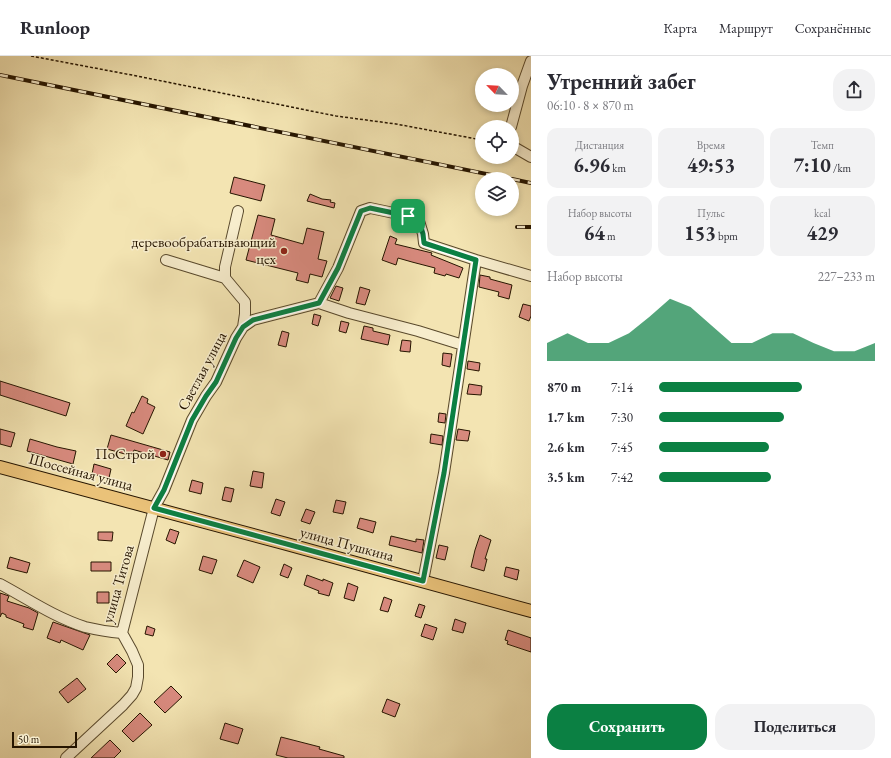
<!DOCTYPE html>
<html lang="ru">
<head>
<meta charset="utf-8">
<style>
	:root { --surface:#fff; --page:#f2f2f3; --text:#2b2b33; --muted:#7c7c81; --line:#e1e1e2; --accent:#0b8043 }
	body { margin:0; font-family:"EB Garamond",serif; background:var(--page); color:var(--text); height:100vh; display:flex; flex-direction:column; font-size:15px; white-space:nowrap }
	* { box-sizing:border-box; margin:0 }
	p { font-size:13px; color:var(--muted) }
	.icon { flex:none; width:22px; height:22px; fill:none; stroke:currentColor; stroke-width:2; stroke-linecap:round; stroke-linejoin:round }
	.map { position:relative; flex:1; overflow:hidden }
	.sheet { display:flex; flex-direction:column; background:var(--surface); width:360px }
	.sheet>* { flex:none }
	.needle { width:26px; rotate:295deg }
	.fabs { position:absolute; left:475px; top:12px; display:grid; gap:8px }
	.fabs a { display:grid; place-items:center; width:44px; height:44px; border-radius:50%; background:var(--surface); box-shadow:0 2px 6px #0003; font-size:20px }
	.scale { position:absolute; left:12px; bottom:10px; width:65px; box-sizing:border-box; padding-left:4px; border:2px solid #261500; border-top:0; font-size:11px; line-height:14px; white-space:nowrap; color:#261500; -webkit-text-stroke:3px #f7edcd; paint-order:stroke }
	.pin { position:absolute; display:grid; place-items:center; width:34px; height:34px; color:#fff; margin:-17px; border-radius:8px; box-shadow:0 2px 6px #0006 }
	.round { display:grid; place-items:center; flex:none; width:42px; height:42px; border-radius:16px; background:var(--page) }
	.overview { display:flex; align-items:center; justify-content:space-between; height:68px; padding:0 16px }
	h1 { font-size:22px; font-weight:700; line-height:30px }
	.stats { display:grid; grid-template-columns:repeat(3,1fr); gap:6px; height:68px; padding:4px 16px }
	.stats div { display:grid; align-content:center; border-radius:10px; background:var(--page); text-align:center }
	.stats b { font-size:20px; font-weight:700 }
	.stats small { font-size:11px; font-weight:400 }
	.stats p { font-size:11px }
	.chart { height:112px; padding:8px 16px }
	.chart p { display:flex; justify-content:space-between }
	.chart svg { width:100%; height:72px; margin-top:4px; fill:var(--accent); opacity:.7 }
	.primary-button { display:flex; gap:8px; margin-top:auto; padding:8px 16px }
	.primary-button a { flex:1; height:46px; border-radius:16px; background:var(--accent); color:#fff; font-size:16px; font-weight:700; line-height:46px; text-align:center }
	.primary-button a+a { background:var(--page); color:var(--text) }
	ul { padding:0 16px; list-style:none; font-size:13px }
	li { display:grid; grid-template-columns:64px 48px 1fr; align-items:center; height:30px }
	li i { height:10px; border-radius:5px; background:var(--accent) }
	header { display:flex; align-items:center; gap:24px; box-sizing:border-box; height:56px; padding:0 20px; background:var(--surface); border-bottom:1px solid var(--line) }
	header strong { font-size:19px }
	nav { display:flex; gap:22px; margin-inline-start:auto; font-size:14px }
	main { display:flex; flex:1; min-height:0 }
	.map>svg:first-child { display:block }
</style>
</head>
<body>
<header>
<strong>Runloop</strong>
<nav><a>Карта</a><a>Маршрут</a><a>Сохранённые</a></nav>
</header>
<main>
<div class="map">
<svg width="531" height="702" viewBox="0 0 531 702">
	<rect width="100%" height="100%" fill="#f3e4b2"/>
	<filter id="stains"><feTurbulence type="fractalNoise" baseFrequency=".005" numOctaves="4"/><feColorMatrix values="0 0 0 0 .2 0 0 0 0 .09 0 0 0 0 .02 0 0 0 .5 -.17"/></filter>
	<radialGradient id="worn" r=".72"><stop offset=".6" stop-color="#630" stop-opacity="0"/><stop offset="1" stop-color="#630" stop-opacity=".3"/></radialGradient>
	<path fill="#d88a7e" stroke="#261500" d="M 234,121 L 265,129 L 261,145 L 230,137 Z
		M 310,138 L 322,143 L 331,144 L 330,146 L 335,147 L 334,152 L 307,145 Z
		M 258,159 L 275,163 L 271,179 L 303,188 L 307,172 L 324,176 L 318,203 L 327,205 L 322,221 L 310,218 L 308,227 L 296,224 L 298,217 L 246,204 Z
		M 390,180 L 397,183 L 395,188 L 432,197 L 431,199 L 463,212 L 459,222 L 446,218 L 445,220 L 434,217 L 435,212 L 412,206 L 398,202 L 396,209 L 382,204 Z
		M 480,219 L 490,221 L 490,223 L 512,229 L 509,243 L 498,240 L 499,236 L 479,231 Z
		M 336,230 L 343,232 L 339,245 L 330,242 Z
		M 360,231 L 370,234 L 365,249 L 356,247 Z
		M 523,248 L 531,250 L 531,260 L 529,265 L 519,261 Z
		M 314,258 L 321,260 L 318,270 L 312,268 Z
		M 341,265 L 349,267 L 346,277 L 339,275 Z
		M 364,270 L 373,272 L 373,275 L 390,279 L 388,289 L 361,283 Z
		M 282,275 L 289,277 L 286,291 L 278,289 Z
		M 402,284 L 411,285 L 410,296 L 400,295 Z
		M 443,297 L 452,298 L 450,311 L 442,309 Z
		M 468,305 L 480,307 L 479,315 L 467,313 Z
		M 0,325 L 70,347 L 66,360 L 0,339 Z
		M 469,328 L 482,330 L 481,339 L 467,338 Z
		M 142,340 L 148,343 L 147,347 L 155,351 L 143,378 L 126,370 L 132,356 L 134,357 Z
		M 439,357 L 446,358 L 445,367 L 438,366 Z
		M 0,373 L 15,377 L 11,391 L 0,388 Z
		M 458,373 L 470,375 L 468,385 L 456,384 Z
		M 431,378 L 443,380 L 442,389 L 430,387 Z
		M 111,379 L 170,396 L 168,404 L 134,394 L 132,400 L 107,393 Z
		M 30,383 L 57,391 L 76,395 L 73,408 L 27,395 Z
		M 94,408 L 111,413 L 109,422 L 92,418 Z
		M 253,415 L 264,417 L 262,432 L 250,430 Z
		M 192,424 L 203,427 L 201,438 L 189,435 Z
		M 225,431 L 234,433 L 231,446 L 222,444 Z
		M 276,443 L 285,446 L 280,460 L 271,457 Z
		M 336,444 L 346,446 L 343,458 L 333,456 Z
		M 306,453 L 315,456 L 310,468 L 301,465 Z
		M 360,462 L 376,466 L 373,477 L 357,472 Z
		M 170,473 L 179,476 L 175,488 L 166,484 Z
		M 98,476 L 113,476 L 112,485 L 98,484 Z
		M 480,479 L 491,484 L 485,503 L 487,503 L 484,515 L 471,511 L 475,494 Z
		M 391,480 L 416,486 L 416,483 L 424,484 L 422,497 L 389,489 Z
		M 439,489 L 448,491 L 445,504 L 436,502 Z
		M 203,500 L 217,504 L 212,518 L 199,514 Z
		M 10,501 L 30,507 L 27,517 L 7,512 Z
		M 244,504 L 260,511 L 253,527 L 237,520 Z
		M 91,506 L 111,506 L 111,515 L 91,515 Z
		M 284,508 L 292,512 L 288,522 L 280,519 Z
		M 506,511 L 519,514 L 517,524 L 504,520 Z
		M 307,519 L 323,525 L 323,523 L 333,527 L 329,540 L 318,537 L 319,535 L 304,529 Z
		M 348,527 L 358,531 L 354,545 L 344,542 Z
		M 97,536 L 109,536 L 109,547 L 97,547 Z
		M 0,537 L 9,540 L 7,545 L 29,552 L 38,557 L 33,574 L 23,571 L 24,568 L 6,561 L 6,559 L 2,557 L 0,561 Z
		M 384,541 L 392,544 L 388,556 L 380,554 Z
		M 419,548 L 425,550 L 421,562 L 415,560 Z
		M 455,563 L 466,567 L 463,577 L 452,574 Z
		M 53,566 L 90,579 L 83,594 L 61,584 L 60,587 L 47,582 Z
		M 425,568 L 437,572 L 433,584 L 421,580 Z
		M 147,570 L 155,573 L 153,580 L 145,578 Z
		M 508,574 L 531,582 L 531,596 L 507,588 L 508,585 L 505,584 Z
		M 117,598 L 126,607 L 116,617 L 107,608 Z
		M 77,622 L 86,633 L 68,647 L 59,636 Z
		M 171,630 L 182,641 L 165,657 L 154,646 Z
		M 387,643 L 400,648 L 395,661 L 382,656 Z
		M 140,657 L 152,669 L 133,686 L 122,675 Z
		M 225,667 L 243,673 L 238,688 L 220,683 Z
		M 281,681 L 320,691 L 319,693 L 344,700 L 344,702 L 288,702 L 276,699 Z
		M 110,684 L 121,695 L 114,702 L 91,702 Z"/>
	<g fill="none" stroke-linecap="round" stroke-linejoin="round">
		<g stroke="#59492c" stroke-width="12">
			<path id="minor" d="M 511,71 L 522,30 L 531,5
				M 512,90 L 531,101
				M 238,155 L 225,211 L 225,222 L 245,246 L 245,258 L 243,271
				M 166,204 L 225,222
				M 319,247 L 338,212 L 361,155 L 370,152 L 408,160 L 419,165 L 423,178 L 424,187 L 476,204 L 531,220
				M 423,525 L 444,417 L 476,204
				M 0,528 C 28,543 54,561 85,571 C 97,574 110,576 122,577 L 154,452 L 164,434 L 192,364 L 206,340 L 216,326 L 236,282 L 243,271 L 253,264 L 319,247 L 349,257 L 418,275 L 463,289
				M 66,702 L 123,649 L 132,639 L 136,632 L 138,621 L 138,609 L 132,595 L 122,577"/>
		</g>
		<g stroke="#261500" stroke-width="14">
			<path id="major" d="M 0,411 L 283,487 L 531,555"/>
		</g>
		<path stroke="#261500" stroke-width="1.5" stroke-dasharray="3 2" stroke-linecap="butt" d="M 31,0 L 137,20 L 336,60 L 396,68 L 482,84"/>
		<use href="#minor" stroke="#f7edcd" stroke-width="10"/>
		<use href="#major" stroke="#eac279" stroke-width="12"/>
		<g stroke="#261500" stroke-width="4">
			<path id="rail" d="M 0,19 L 511,123
				M 512,123 L 531,127
				M 517,171 L 531,171"/>
		</g>
		<use href="#rail" stroke="#f7edcd" stroke-width="2.5" stroke-dasharray="8" stroke-linecap="butt"/>
	</g>
	<g fill="none" stroke-linecap="round" stroke-linejoin="round">
		<g stroke="#fff" stroke-width="8">
			<path id="route" d="M 370,152 L 408,160 L 419,165 L 423,178 L 424,187 L 476,204 L 444,417 L 423,525 L 154,452 L 164,434 L 192,364 L 206,340 L 216,326 L 236,282 L 243,271 L 253,264 L 319,247 L 338,212 L 361,155 Z"/>
		</g>
		<use href="#route" stroke="#0b8043" stroke-width="5"/>
	</g>
	<g fill="#8f2418" stroke="#f7edcd" stroke-width="1.5">
		<circle cx="284" cy="195" r="4"/>
		<circle cx="163" cy="398" r="4"/>
	</g>
	<g text-anchor="middle" stroke-width="3" stroke-linejoin="round" paint-order="stroke">
		<g font-size="15" fill="#261500" stroke="#f7edcd" text-anchor="end">
			<text x="276" y="191">деревообрабатывающий<tspan x="276" dy="17">цех</tspan></text>
			<text x="155" y="403">ПоСтрой</text>
		</g>
		<g font-size="15" fill="#261500" stroke="#f7edcd">
			<text transform="translate(202 315) rotate(-62)" y="5">Светлая улица</text>
			<text transform="translate(81 416) rotate(15)" y="5">Шоссейная улица</text>
			<text transform="translate(347 488) rotate(15)" y="5">улица Пушкина</text>
			<text transform="translate(118 528) rotate(-74)" y="5">улица Титова</text>
		</g>
	</g>
	<rect width="100%" height="100%" filter="url(#stains)"/>
	<rect width="100%" height="100%" fill="url(#worn)"/>
</svg>
<div class="fabs">
<a><svg class="needle" viewBox="-14 -14 28 28"><path d="M0-13l5 13h-10z" fill="#e53935"/><path d="M0 13l5-13h-10z" fill="#7c7c81"/></svg></a>
<a><svg class="icon" aria-label="locate" viewBox="0 0 24 24"><circle cx="12" cy="12" r="6"/><path d="M12 2v4M12 18v4M2 12h4M18 12h4"/></svg></a>
<a><svg class="icon" aria-label="layers" viewBox="0 0 24 24"><path d="M12 4l9 5-9 5-9-5zM3 14l9 5 9-5"/></svg></a>
</div>
<div class="scale">50 m</div>
<div class="pin" style="left:408px;top:160px;background:#1e9e55"><svg class="icon" aria-label="arrive" viewBox="0 0 24 24"><path d="M6 21V4h12l-3 4 3 4H6"/></svg></div>
</div>
<section class="sheet">
<div class="overview"><div><h1>Утренний забег</h1><p>06:10 · 8 × 870 m</p></div><a class="round"><svg class="icon" aria-label="share" viewBox="0 0 24 24"><path d="M12 15V3M7 8l5-5 5 5M5 13v7h14v-7"/></svg></a></div>
<div class="stats">
<div><p>Дистанция</p><b>6.96<small> km</small></b></div>
<div><p>Время</p><b>49:53</b></div>
<div><p>Темп</p><b>7:10<small> /km</small></b></div>
</div>
<div class="stats">
<div><p>Набор высоты</p><b>64<small> m</small></b></div>
<div><p>Пульс</p><b>153<small> bpm</small></b></div>
<div><p>kcal</p><b>429</b></div>
</div>
<div class="chart"><p><span>Набор высоты</span>227–233 m</p>
<svg viewBox="0 0 160 44" preserveAspectRatio="none"><path d="M0 44V33L10 27L20 33L30 33L40 27L50 17L60 6L70 11L80 22L90 33L100 33L110 27L120 27L130 33L140 38L150 38L160 33V44z"/></svg>
</div>
<ul>
<li><b>870 m</b>7:14<i style="width:66%"></i></li>
<li><b>1.7 km</b>7:30<i style="width:58%"></i></li>
<li><b>2.6 km</b>7:45<i style="width:51%"></i></li>
<li><b>3.5 km</b>7:42<i style="width:52%"></i></li>
</ul>
<div class="primary-button"><a>Сохранить</a><a>Поделиться</a></div>
</section>
</main>
</body>
</html>
